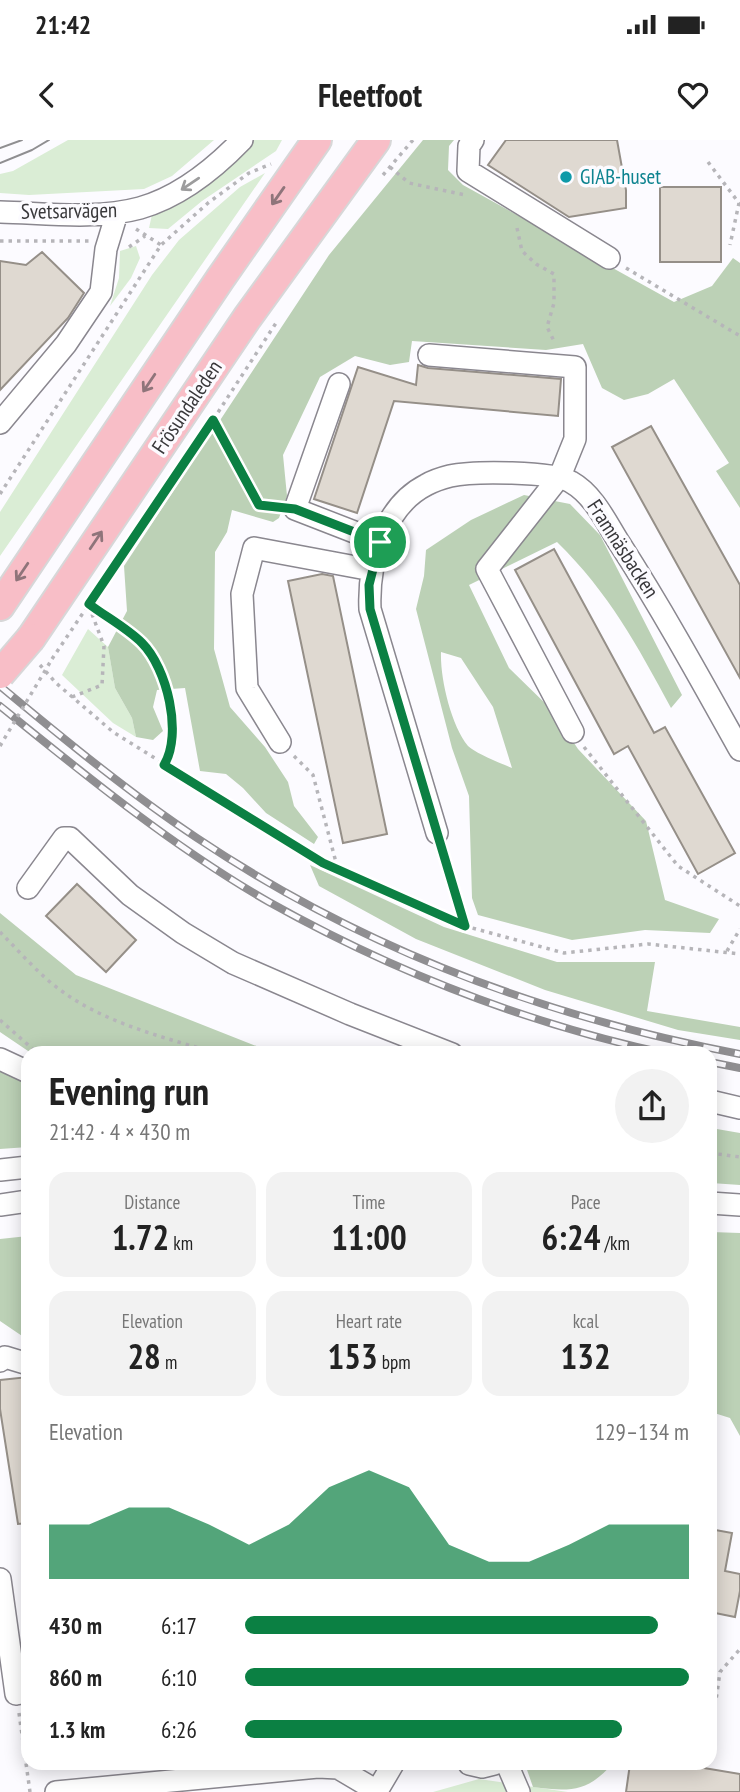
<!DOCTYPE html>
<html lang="en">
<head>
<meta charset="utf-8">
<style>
	:root { --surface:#fff; --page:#f2f2f2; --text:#222; --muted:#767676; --accent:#0b8043 }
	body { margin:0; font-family:"PT Sans Narrow",sans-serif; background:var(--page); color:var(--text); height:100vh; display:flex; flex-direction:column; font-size:26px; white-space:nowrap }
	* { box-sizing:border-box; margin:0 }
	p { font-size:23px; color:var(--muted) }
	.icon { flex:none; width:38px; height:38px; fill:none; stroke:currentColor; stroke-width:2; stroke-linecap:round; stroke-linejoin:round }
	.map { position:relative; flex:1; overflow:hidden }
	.sheet { position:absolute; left:21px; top:906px; width:696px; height:724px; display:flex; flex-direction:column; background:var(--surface); border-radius:21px; box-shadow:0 4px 18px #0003 }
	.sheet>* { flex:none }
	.pin { position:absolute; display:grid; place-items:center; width:60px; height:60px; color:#fff; margin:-30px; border:4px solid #fff; border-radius:50%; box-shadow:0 2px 7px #0007 }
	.round { display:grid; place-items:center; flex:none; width:74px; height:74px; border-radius:37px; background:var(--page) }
	.head { display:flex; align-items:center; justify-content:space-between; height:119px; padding:0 28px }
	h1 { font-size:38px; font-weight:800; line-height:52px }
	.metrics { display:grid; grid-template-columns:repeat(3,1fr); gap:10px; height:119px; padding:7px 28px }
	.metrics div { display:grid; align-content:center; border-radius:18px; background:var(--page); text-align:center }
	.metrics b { font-size:35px; font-weight:800 }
	.metrics small { font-size:19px; font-weight:400 }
	.metrics p { font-size:19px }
	.chart { height:196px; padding:14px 28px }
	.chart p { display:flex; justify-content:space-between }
	.chart svg { width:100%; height:126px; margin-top:7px; fill:var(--accent); opacity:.7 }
	ul { padding:0 28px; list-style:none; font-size:23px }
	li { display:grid; grid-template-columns:112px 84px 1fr; align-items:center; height:52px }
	li i { height:18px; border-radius:9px; background:var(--accent) }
	.status { display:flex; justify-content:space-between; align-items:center; height:49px; padding:0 35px; background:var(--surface); direction:ltr }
	.status svg { height:19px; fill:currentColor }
	header { display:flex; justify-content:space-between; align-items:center; height:91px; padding:0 28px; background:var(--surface); font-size:32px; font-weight:800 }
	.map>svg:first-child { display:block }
</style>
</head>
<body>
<div class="status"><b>21:42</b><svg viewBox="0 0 49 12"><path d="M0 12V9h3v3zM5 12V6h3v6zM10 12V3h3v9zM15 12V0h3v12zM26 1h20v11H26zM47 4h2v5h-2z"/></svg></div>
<header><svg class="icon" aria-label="back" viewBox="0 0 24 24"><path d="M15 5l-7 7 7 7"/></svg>Fleetfoot<svg class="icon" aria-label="heart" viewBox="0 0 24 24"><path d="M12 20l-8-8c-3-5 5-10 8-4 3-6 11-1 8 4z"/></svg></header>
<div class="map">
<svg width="740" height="1652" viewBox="0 0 740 1652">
	<rect width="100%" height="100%" fill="#fcfbff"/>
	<path fill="#daedd5" d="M 68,0 L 214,0 L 172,36 L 144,49 L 29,55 L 0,53 L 0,34 L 13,31 Z
		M 251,0 L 282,0 L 276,11 L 202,61 L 168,89 L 149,88 L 153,70 Z
		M 265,33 L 0,416 L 0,372 L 152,135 L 179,100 L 240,47 Z
		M 136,106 L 140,118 L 131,138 L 110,166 L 119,138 L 120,111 Z
		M 88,489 L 108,507 L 115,548 L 132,578 L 136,597 L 113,583 L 62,535 Z
		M 479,1639 L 568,1652 L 433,1652 Z"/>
	<path fill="#bcd1b6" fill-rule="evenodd" d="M 423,0 L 454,0 L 449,6 L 448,30 L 463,45 L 674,162 L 712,146 L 733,118 L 740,123 L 740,368 L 716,331 L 729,323 L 674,239 L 648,254 L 624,260 L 602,248 L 583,204 L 546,210 L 412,201 L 409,222 L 390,225 L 355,216 L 320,237 L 283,315 L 287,356 L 279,378 L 273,382 L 232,370 L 227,392 L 215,412 L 214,509 L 230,567 L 265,607 L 288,642 L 294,666 L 318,697 L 314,704 L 266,673 L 243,648 L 226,634 L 200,631 L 185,548 L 157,550 L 153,567 L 163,591 L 153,600 L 136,597 L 132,578 L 115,548 L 108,507 L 127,471 L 124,426 L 329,115 Z
		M 524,355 L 570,364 L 600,395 L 682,555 L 671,568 C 637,505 609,453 557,402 L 469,445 L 509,528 L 552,570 L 578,609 L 646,681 L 665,760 L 719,779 L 710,793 L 645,790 L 572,800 L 478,775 L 472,758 L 469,656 L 452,608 L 416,469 L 424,436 L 426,410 L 471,380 ZM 441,512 L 461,518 L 493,567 L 512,628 C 502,624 475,613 468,606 C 451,585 440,538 441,512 Z
		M 310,725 L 444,787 L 557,822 L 655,822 L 647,871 L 740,887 L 740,900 L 678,890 L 545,850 L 416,799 L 319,746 Z
		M 0,773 L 76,835 L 269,911 L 283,913 L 31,913 L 0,892 Z
		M 0,925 L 28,938 L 28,1007 L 0,1009 Z
		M 711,988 L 740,993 L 740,1045 L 711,1043 Z
		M 711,1092 L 740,1093 L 740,1296 L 730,1278 L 711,1272 Z
		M 28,1096 L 28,1200 L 0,1181 L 0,1099 Z
		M 528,1624 L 612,1624 C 588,1652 570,1652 533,1647 L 526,1627 Z"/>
	<path fill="#dfd9d1" stroke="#958f88" stroke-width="2" d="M 506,0 L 617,0 L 626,50 L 626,68 L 569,77 L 488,25 Z
		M 660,47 L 721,47 L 721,122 L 660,122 Z
		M 42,112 L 84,153 L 68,178 L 0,250 L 0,121 L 26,125 Z
		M 418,225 L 428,228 L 561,239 L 558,276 L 394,261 L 357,373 L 314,359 L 358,227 L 416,245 Z
		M 651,286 L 740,445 L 740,538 L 612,307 Z
		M 554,409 L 654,593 L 665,587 L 735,713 L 698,734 L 628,606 L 614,614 L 515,430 Z
		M 322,434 L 333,436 L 387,694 L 343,703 L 288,441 Z
		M 77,744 L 136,800 L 106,832 L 46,776 Z
		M 28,1237 L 28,1383 L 18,1384 L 0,1269 L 0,1240 Z
		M 710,1389 L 732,1393 L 725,1431 L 740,1434 L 740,1451 L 735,1477 L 710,1472 Z
		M 630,1624 L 680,1624 L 740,1634 L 740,1652 L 626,1652 Z"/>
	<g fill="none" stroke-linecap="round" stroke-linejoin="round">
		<g stroke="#8a878f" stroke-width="24">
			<path id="minor" d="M 473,0 L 469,6 L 468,31 L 609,118
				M 0,72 C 45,73 96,80 140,68 C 179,57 214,29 242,0
				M 429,215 L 575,227 L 575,299 L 560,336 L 487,429 L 573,592
				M 339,244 L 295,369 L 380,402
				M 0,283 L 66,204 L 101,152 L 106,109 L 117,73
				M 280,602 L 247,548 L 242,454 L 254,408 L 372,430
				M 437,693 L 370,469 C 368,425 383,367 426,345 C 433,341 442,338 450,336 C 472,331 553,331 571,342 C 594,355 606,382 620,404 C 663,471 701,540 740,610
				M 28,748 L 64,698 L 70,698 L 130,755 L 183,793 L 233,823 L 350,874 L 452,914
				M 0,919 L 28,932
				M 710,961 L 740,968
				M 0,1030 L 28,1027
				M 710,1063 L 740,1065
				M 0,1065 L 28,1061
				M 0,1221 L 5,1217 L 28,1224
				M 0,1439 L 16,1554 L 28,1552
				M 469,1624 L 482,1627 L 494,1624
				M 507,1624 L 519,1652
				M 56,1652 L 318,1627 L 338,1628 L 377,1651 L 393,1624"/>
		</g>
		<g stroke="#d7d7d8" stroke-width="32">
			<path id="major" d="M 0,466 L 220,139 L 317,0
				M 31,498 L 247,178 L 376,0"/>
		</g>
		<path stroke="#b6b5b9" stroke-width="3.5" stroke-dasharray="3.5 5" stroke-linecap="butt" d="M 708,22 L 739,63 L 730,105
			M 390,27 L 409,43 L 465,55
			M 383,35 L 413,0
			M 517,88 L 522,111 L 536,124 L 554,134 L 554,163 L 547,187 L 555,203
			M 136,89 L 161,105
			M 0,101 L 89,101
			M 129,107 L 145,96
			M 626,128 L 740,196
			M 214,281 L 259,365 L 275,367
			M 0,354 L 161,105 L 208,63 L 249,33 L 271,24
			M 89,464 C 106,477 127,488 142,503 C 167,528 183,594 164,625
			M 52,519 L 213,280 L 276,183
			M 40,525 L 56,543 L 113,592 L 323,723 L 465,786 L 564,813 L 648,804 L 740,814
			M 72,557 L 102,545 L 104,506 L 89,466
			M 584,607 L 678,726 L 740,766
			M 294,616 L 313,635 L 338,730
			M 443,712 L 464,785
			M 0,792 C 20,812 40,836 63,852 C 107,884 169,899 220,914
			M 727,811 L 740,789
			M 0,880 L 35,911
			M 710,1013 L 740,1017
			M 710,1559 L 716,1560 L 720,1532 L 740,1509
			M 19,1573 L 30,1652"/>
		<use href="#minor" stroke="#fff" stroke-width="21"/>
		<use href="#major" stroke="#f8bec7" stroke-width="28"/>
		<path stroke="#8f8e91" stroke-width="2" d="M 0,8 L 22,0
			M 0,23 L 32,10 L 49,0"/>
		<g stroke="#8f8e91" stroke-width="8">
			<path id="rail" d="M 0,546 C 64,599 128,652 197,698 C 363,809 544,877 740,914
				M 0,566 C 85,635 173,707 269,762 C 394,832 528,884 668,914
				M 710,922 L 740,928"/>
		</g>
		<use href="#rail" stroke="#fcfbff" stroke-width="5" stroke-dasharray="16" stroke-linecap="butt"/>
		<g stroke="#d7d7d8" stroke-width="32" stroke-linecap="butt">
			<path id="major-bridge" d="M 0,534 L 31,498"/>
		</g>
		<path stroke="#b6b5b9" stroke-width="3.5" stroke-dasharray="3.5 5" stroke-linecap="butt" d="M 0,606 L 52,519"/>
		<use href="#major-bridge" stroke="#f8bec7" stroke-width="28"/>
	</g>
	<defs><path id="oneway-shaft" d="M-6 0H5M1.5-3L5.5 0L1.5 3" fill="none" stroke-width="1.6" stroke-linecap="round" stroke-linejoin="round" transform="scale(1.75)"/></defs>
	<use stroke="#9c9c9d" href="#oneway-shaft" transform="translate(190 44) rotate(146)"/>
	<g stroke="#8f747a">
		<use href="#oneway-shaft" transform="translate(278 56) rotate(125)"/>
		<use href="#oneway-shaft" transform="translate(149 243) rotate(124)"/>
		<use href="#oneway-shaft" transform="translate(96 400) rotate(-56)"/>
		<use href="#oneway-shaft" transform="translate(22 432) rotate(124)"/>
	</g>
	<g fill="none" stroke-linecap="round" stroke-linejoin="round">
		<g stroke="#fff" stroke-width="14">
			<path id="route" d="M 213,280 L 259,365 L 295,369 L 380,402 L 369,445 L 370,469 L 465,786 L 323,723 L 164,625 C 183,594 167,528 142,503 C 127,488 106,477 89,464 Z"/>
		</g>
		<use href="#route" stroke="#0b8043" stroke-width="9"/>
	</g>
	<circle fill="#0f9aa8" stroke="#fcfbff" stroke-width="2.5" cx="566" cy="37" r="7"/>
	<g text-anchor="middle" stroke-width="7" stroke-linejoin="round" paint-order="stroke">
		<g font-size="21" fill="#0d838f" stroke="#fcfbff" text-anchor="start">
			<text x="580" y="44">GIAB-huset</text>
		</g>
		<g font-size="21" fill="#39383b" stroke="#fcfbff">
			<text transform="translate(69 71) rotate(-1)" y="7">Svetsarvägen</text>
			<text transform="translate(187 267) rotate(-56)" y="7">Frösundaleden</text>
			<text transform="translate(623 409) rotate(57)" y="7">Framnäsbacken</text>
		</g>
	</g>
</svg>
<div class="pin" style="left:380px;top:402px;background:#1e9e55"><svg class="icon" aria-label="arrive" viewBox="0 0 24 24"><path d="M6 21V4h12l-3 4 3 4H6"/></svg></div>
<section class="sheet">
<div class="head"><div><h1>Evening run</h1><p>21:42 · 4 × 430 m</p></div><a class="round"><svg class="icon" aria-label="share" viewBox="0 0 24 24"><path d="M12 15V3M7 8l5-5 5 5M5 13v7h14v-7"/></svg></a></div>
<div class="metrics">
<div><p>Distance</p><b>1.72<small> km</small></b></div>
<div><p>Time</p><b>11:00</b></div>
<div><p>Pace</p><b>6:24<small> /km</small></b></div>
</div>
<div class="metrics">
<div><p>Elevation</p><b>28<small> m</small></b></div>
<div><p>Heart rate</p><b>153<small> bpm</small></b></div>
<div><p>kcal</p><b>132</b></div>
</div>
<div class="chart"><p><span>Elevation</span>129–134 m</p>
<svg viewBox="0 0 160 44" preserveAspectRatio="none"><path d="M0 44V25L10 25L20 19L30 19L40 25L50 32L60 25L70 12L80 6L90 12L100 32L110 38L120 38L130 32L140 25L150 25L160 25V44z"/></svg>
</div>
<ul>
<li><b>430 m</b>6:17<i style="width:93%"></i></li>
<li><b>860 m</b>6:10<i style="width:100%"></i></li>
<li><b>1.3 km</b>6:26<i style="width:85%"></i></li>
</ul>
</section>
</div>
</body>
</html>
